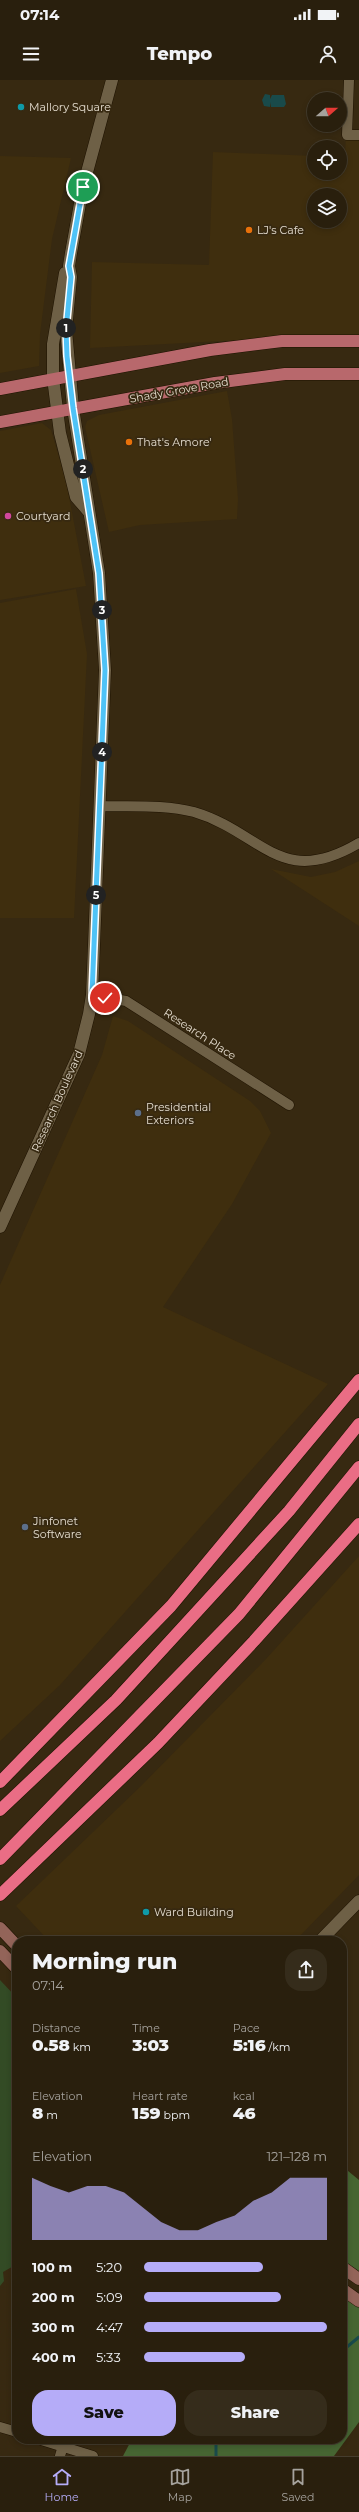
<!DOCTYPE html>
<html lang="en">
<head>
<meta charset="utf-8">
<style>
	:root { --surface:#291f0d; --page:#352c1b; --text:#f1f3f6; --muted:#a5a29d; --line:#453d2e; --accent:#b5acf8 }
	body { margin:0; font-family:Montserrat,sans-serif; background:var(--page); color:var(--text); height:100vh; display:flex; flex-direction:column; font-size:15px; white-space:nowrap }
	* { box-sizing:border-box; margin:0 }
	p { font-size:13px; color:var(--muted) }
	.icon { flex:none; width:22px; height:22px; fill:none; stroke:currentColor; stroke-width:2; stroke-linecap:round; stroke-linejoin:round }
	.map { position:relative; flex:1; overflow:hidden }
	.side { position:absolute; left:12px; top:1856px; width:335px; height:508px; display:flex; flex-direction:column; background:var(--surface); border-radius:16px; box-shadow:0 2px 6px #0003,0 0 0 1px var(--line) }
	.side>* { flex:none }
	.needle { width:26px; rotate:70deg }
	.fabs { position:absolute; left:307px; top:12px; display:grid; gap:8px }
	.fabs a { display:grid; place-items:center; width:40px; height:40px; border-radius:50%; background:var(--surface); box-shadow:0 2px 6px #0003,0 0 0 1px var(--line); font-size:20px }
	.pin { position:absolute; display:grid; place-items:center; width:34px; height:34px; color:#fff; margin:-17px; border:2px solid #fff; border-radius:50%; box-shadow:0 1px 4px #0007 }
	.km { position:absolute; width:20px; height:20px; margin:-10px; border-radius:50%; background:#222; color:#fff; font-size:11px; line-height:20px; text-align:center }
	.round { display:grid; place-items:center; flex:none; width:42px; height:42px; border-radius:16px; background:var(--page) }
	.headline { display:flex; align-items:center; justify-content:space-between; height:68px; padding:0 20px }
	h1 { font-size:22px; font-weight:800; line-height:30px }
	.metrics { display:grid; grid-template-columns:repeat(3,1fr); gap:6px; height:68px; padding:4px 20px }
	.metrics div { display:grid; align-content:center }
	.metrics b { font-size:17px; font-weight:800 }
	.metrics small { font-size:11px; font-weight:400 }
	.metrics p { font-size:11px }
	.chart { height:112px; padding:8px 20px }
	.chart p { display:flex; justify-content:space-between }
	.chart svg { width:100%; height:72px; margin-top:4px; fill:var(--accent); opacity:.7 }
	.cta { display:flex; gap:8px; margin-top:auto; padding:8px 20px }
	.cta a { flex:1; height:46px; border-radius:16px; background:var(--accent); color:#111; font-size:16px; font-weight:800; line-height:46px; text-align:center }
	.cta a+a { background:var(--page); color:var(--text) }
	ul { padding:0 20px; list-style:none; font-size:13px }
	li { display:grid; grid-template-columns:64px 48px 1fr; align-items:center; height:30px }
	li i { height:10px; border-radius:5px; background:var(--accent) }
	.status { display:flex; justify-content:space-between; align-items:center; height:28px; padding:0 20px; background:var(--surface); direction:ltr }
	.status svg { height:11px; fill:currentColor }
	header { display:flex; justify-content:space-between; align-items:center; height:52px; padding:0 20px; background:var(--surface); font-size:18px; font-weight:800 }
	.tab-bar { display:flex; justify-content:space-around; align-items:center; height:56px; border-top:1px solid var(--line); background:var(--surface); font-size:11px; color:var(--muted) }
	.tab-bar a { display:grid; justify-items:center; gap:2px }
	.tab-bar .selected { color:var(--accent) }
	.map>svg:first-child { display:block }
</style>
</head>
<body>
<div class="status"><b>07:14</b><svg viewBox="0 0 49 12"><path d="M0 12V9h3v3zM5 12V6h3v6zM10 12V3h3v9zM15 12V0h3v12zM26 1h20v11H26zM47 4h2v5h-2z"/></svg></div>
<header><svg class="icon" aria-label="menu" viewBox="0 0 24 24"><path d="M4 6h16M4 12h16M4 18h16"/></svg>Tempo<svg class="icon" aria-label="person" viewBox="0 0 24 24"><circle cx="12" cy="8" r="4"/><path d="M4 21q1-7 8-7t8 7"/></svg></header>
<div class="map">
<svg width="359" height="2376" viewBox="0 0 359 2376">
	<rect width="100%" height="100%" fill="#372911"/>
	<path fill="#3f2e0e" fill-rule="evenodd" d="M 346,54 L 359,55 L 359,259 L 281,258 L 90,268 L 92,182 L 209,185 L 213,72 L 314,76 L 314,93 L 340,93 L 340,77 L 345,77 ZM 314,115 L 340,115 L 340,141 L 314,141 Z
		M 0,76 L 71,78 L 52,159 L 40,254 L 39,286 L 0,293 Z
		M 227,311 L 232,339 L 238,419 L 237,439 L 140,445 L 109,452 L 85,347 L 87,341 L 99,335 Z
		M 42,343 L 51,350 L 66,401 L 86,506 L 0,520 L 0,351 Z
		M 76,509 L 87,574 L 74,838 L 0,838 L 0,523 Z
		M 359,781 L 359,846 L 271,789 L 311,797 L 335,792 Z
		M 113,936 L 128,941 L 250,1021 L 260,1031 L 271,1053 L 232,1124 L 163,1227 L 328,1304 L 60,1605 L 0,1661 L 0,1205 L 102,975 Z
		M 359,1476 L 359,1795 L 295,1861 L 49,1861 L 16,1826 L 141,1706 L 266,1579 Z"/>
	<path fill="#334b25" d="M 0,1900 L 17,1918 L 17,2184 L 3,2192 L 4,2201 L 0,2206 Z"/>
	<path fill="#466532" d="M 342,2086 L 359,2100 L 359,2199 L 342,2187 Z
		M 342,2209 L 359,2221 L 359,2342 L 334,2376 L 123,2376 L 132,2359 L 342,2359 Z"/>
	<path fill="#194a4a" d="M 265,14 L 270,15 L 270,19 L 272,15 L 284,15 L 286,24 L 284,27 L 271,27 L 270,22 L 270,27 L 264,26 L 262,20 Z"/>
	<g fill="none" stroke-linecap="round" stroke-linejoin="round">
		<path stroke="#194a4a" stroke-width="3" d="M 342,2271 L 359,2257
			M 216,2359 L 216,2376"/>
		<g stroke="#1e1200" stroke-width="11">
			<path id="minor" d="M 349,0 L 347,55 L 359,55
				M 99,726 C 130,727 164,724 194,732 C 262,752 280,810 359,763
				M 92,915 L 126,921 L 289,1025
				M 0,2347 L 17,2352
				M 38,2359 L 93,2376
				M 60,2376 L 65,2359"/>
		</g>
		<g stroke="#1e1200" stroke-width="13">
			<path id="tertiary" d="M 65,193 L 53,264 L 53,298 L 60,353 L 76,417 L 89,432
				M 0,1147 L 79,974 L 89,934 L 92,915 L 105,590 L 99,493 L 73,328 L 66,250 L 71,197 L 69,186 L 71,173 L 83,107 L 112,0
				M 320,1861 L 359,1821"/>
		</g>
		<g stroke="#1e1200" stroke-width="13">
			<path id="secondary" d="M 0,1848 L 17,1866
				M 0,1871 L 17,1889
				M 342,2187 L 359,2199
				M 342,2209 L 359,2221"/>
		</g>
		<g stroke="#1e1200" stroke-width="13">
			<path id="primary" d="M 0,309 L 210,270 L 282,261 L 359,261
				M 0,342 L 215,303 L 285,294 L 359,294"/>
		</g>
		<g stroke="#1e1200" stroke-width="13">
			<path id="motorway" d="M 0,1702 L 171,1526 L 359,1300
				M 0,1730 L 116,1620 L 289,1431 L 359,1344
				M 0,1779 L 239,1534 L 359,1387
				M 0,1815 L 158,1663 L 254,1561 L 359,1444"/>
		</g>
		<use href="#minor" stroke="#6e6046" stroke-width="10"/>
		<use href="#tertiary" stroke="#6e6046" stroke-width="12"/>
		<use href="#secondary" stroke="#936459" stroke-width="12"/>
		<use href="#primary" stroke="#b8686c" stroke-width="12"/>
		<use href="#motorway" stroke="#ea6d85" stroke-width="12"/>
	</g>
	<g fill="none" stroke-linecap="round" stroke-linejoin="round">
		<g stroke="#fff" stroke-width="8">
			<path id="route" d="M 83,107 L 69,186 L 71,197 L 66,250 L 67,276 L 73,328 L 99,493 L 105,590 L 92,915 L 105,918"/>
		</g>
		<use href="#route" stroke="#4fc3f7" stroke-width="5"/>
	</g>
	<g fill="#0f9aa8" stroke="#372911" stroke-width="1.5">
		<circle cx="21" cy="27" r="4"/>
		<circle cx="146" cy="1832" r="4"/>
	</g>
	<g fill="#e8710a" stroke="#372911" stroke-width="1.5">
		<circle cx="249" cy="150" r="4"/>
		<circle cx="129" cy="362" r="4"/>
	</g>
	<circle fill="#d1479c" stroke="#372911" stroke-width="1.5" cx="8" cy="436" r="4"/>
	<g fill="#5c6f8a" stroke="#372911" stroke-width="1.5">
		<circle cx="138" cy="1033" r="4"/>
		<circle cx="25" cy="1447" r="4"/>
	</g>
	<g text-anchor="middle" stroke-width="3.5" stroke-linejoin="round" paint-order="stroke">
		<g font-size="11" fill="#e4dcce" stroke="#372911" text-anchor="start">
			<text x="29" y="31">Mallory Square</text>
			<text x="257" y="154">LJ's Cafe</text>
			<text x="137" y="366">That's Amore'</text>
			<text x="16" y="440">Courtyard</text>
			<text x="146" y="1031">Presidential<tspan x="146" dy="13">Exteriors</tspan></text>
			<text x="33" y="1445">Jinfonet<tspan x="33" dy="13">Software</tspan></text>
			<text x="154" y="1836">Ward Building</text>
		</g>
		<g font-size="11" fill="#e4dcce" stroke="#372911">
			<text transform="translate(179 310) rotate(-10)" y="4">Shady Grove Road</text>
			<text transform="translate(200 954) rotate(33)" y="4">Research Place</text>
			<text transform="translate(57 1021) rotate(-66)" y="4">Research Boulevard</text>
		</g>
	</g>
</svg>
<div class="fabs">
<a><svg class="needle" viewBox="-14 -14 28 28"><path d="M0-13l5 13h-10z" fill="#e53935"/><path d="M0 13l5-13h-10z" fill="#a5a29d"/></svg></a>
<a><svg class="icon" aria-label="locate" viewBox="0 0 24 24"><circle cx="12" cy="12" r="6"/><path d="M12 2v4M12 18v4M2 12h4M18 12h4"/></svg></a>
<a><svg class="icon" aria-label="layers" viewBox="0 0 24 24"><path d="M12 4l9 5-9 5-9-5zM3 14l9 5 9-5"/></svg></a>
</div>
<div class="pin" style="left:83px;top:107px;background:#1e9e55"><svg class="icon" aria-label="arrive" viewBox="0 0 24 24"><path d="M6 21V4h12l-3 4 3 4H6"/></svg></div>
<div class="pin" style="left:105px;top:918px;background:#d93025"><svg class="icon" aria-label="check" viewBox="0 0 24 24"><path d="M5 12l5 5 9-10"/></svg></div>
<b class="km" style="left:66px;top:248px">1</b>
<b class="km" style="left:83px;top:389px">2</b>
<b class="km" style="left:102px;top:530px">3</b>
<b class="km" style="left:102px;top:672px">4</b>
<b class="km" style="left:96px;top:815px">5</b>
<section class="side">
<div class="headline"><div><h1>Morning run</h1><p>07:14</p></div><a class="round"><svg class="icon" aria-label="share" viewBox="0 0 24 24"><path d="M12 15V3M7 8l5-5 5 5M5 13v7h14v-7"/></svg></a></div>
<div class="metrics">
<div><p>Distance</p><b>0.58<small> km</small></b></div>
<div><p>Time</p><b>3:03</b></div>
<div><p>Pace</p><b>5:16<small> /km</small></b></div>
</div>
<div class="metrics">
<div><p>Elevation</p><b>8<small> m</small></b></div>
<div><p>Heart rate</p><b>159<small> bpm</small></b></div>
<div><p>kcal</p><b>46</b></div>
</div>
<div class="chart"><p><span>Elevation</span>121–128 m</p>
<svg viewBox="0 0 160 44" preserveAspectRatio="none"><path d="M0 44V6L10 11L20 15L30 11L40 11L50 15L60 24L70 33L80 38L90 38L100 33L110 29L120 20L130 15L140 6L150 6L160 6V44z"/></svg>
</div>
<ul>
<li><b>100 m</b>5:20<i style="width:65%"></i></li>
<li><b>200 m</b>5:09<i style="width:75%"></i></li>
<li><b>300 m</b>4:47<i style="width:100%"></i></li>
<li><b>400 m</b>5:33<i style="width:55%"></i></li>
</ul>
<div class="cta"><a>Save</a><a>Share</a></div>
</section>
</div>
<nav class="tab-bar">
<a class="selected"><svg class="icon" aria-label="home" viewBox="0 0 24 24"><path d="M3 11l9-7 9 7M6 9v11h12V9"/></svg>Home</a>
<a><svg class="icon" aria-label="map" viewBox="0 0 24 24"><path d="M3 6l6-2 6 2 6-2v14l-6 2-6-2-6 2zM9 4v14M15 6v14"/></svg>Map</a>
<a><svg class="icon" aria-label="saved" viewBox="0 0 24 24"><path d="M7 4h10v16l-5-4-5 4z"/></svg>Saved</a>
</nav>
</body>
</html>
